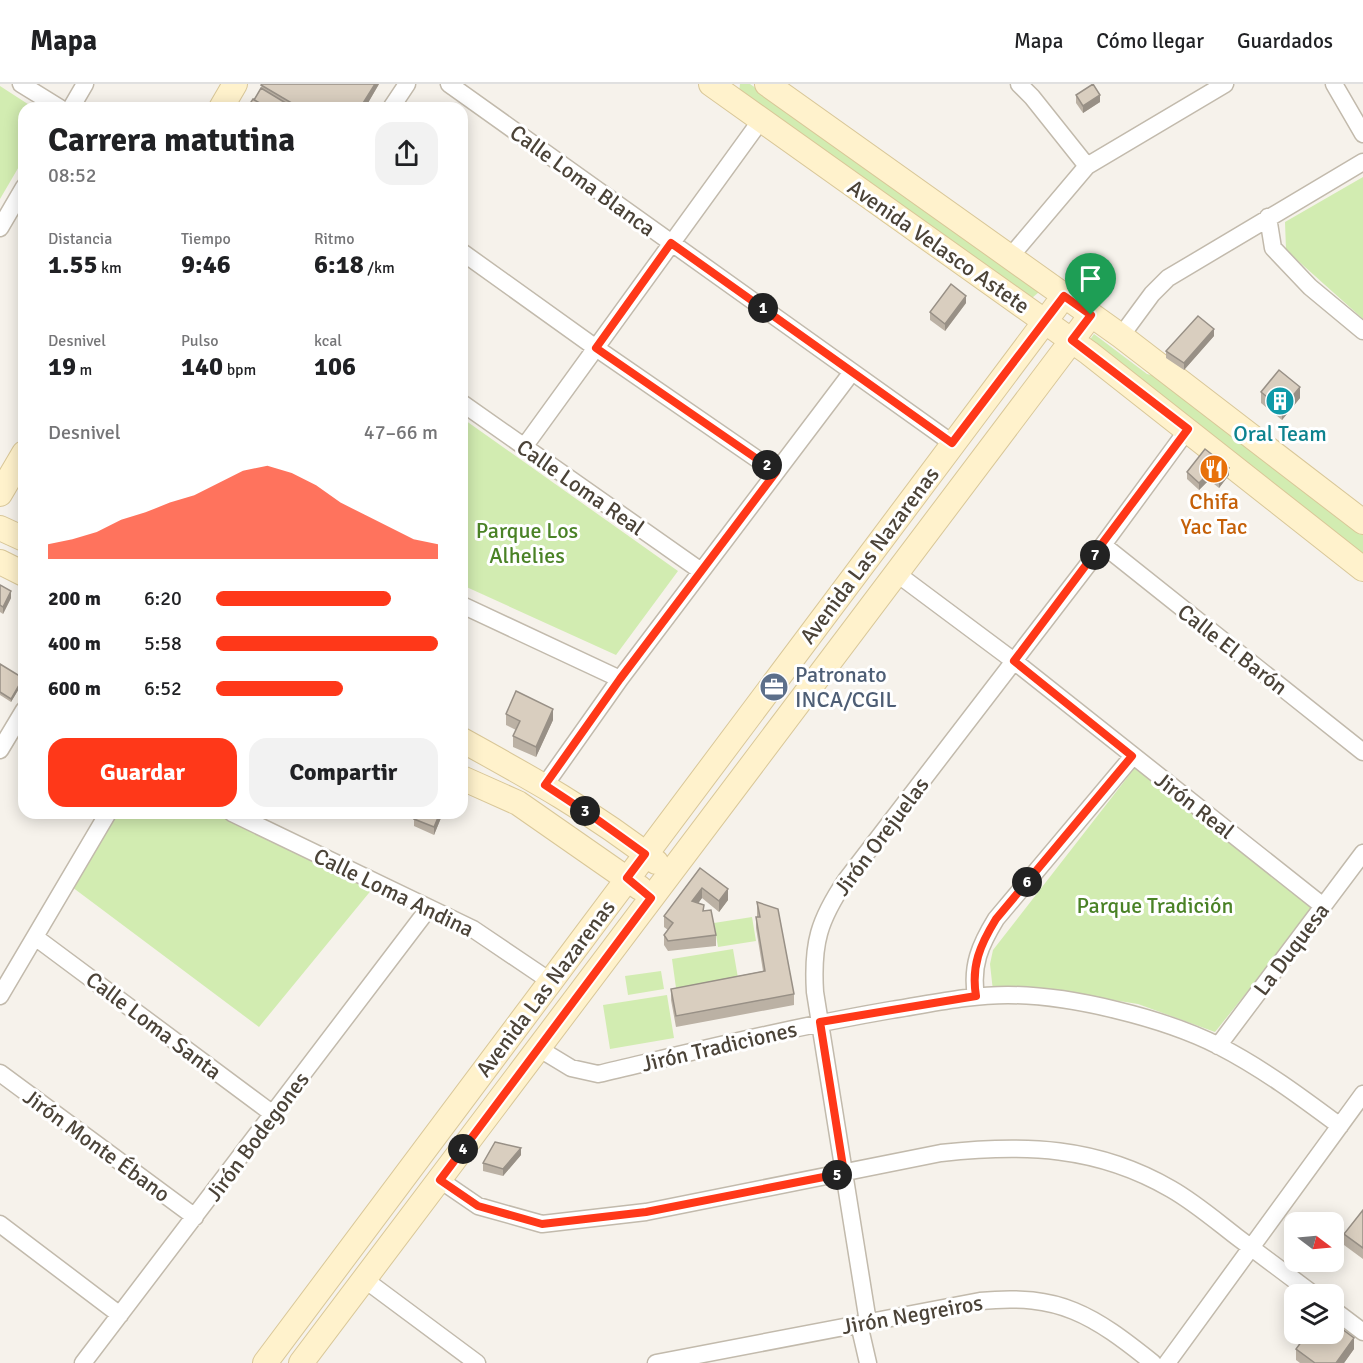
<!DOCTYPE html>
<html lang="es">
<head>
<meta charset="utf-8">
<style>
	:root { --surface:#fff; --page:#f2f2f2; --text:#202124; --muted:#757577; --line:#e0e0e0; --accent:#ff3819 }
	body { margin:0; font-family:Signika,sans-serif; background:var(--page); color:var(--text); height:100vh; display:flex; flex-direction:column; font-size:22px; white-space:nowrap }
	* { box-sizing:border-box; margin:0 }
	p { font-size:20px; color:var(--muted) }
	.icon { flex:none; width:33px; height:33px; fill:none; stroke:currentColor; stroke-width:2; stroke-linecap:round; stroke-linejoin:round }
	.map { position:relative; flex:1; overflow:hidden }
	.details { position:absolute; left:18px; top:18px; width:450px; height:717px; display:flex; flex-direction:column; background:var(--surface); border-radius:18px; box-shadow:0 3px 15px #0003 }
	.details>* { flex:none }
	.needle { width:39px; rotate:106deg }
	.buttons { position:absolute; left:1284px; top:1128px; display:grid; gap:12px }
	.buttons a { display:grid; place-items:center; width:60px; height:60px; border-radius:12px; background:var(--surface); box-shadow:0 3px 15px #0003; font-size:30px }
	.pin { position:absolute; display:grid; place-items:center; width:51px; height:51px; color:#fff; margin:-62px -26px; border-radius:50% 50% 50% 0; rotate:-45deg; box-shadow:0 0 6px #0007 }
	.pin .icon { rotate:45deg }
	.km { position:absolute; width:30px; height:30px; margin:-15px; border-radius:50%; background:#222; color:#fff; font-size:16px; line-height:30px; text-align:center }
	.round { display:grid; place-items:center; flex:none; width:63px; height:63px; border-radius:18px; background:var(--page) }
	.summary { display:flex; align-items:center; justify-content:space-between; height:102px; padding:0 30px }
	h1 { font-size:33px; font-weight:700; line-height:45px }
	.metrics { display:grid; grid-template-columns:repeat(3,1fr); gap:9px; height:102px; padding:6px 30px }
	.metrics div { display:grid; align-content:center }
	.metrics b { font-size:26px; font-weight:700 }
	.metrics small { font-size:16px; font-weight:400 }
	.metrics p { font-size:16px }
	.chart { height:168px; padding:12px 30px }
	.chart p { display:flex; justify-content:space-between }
	.chart svg { width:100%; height:108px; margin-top:6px; fill:var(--accent); opacity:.7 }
	.cta { display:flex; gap:12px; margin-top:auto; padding:12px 30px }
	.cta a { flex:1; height:69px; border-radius:18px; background:var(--accent); color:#fff; font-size:24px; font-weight:700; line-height:69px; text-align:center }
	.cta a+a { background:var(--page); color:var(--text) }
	ul { padding:0 30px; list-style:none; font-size:20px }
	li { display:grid; grid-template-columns:96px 72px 1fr; align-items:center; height:45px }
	li i { height:15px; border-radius:8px; background:var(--accent) }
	header { display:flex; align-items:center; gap:36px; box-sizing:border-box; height:84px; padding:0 30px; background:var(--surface); border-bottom:2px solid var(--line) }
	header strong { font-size:28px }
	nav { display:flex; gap:33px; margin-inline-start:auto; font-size:21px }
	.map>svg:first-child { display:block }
</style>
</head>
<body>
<header>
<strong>Mapa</strong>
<nav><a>Mapa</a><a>Cómo llegar</a><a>Guardados</a></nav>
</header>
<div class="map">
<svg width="1363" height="1279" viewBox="0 0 1363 1279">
	<rect width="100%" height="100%" fill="#f6f2eb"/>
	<path fill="#d2ecb1" d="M 740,0 L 750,0 L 1040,203 L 1039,208 L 1032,214 L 739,8 Z
		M 0,2 L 34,24 L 24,24 L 24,74 L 0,115 Z
		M 1363,93 L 1363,235 L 1286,166 L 1285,138 Z
		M 1094,250 L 1147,290 L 1163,294 L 1363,449 L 1363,471 L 1089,257 Z
		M 462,334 L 678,487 L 616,571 L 462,501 Z
		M 1137,681 L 1316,822 L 1215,948 L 1138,920 L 1062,908 L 993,907 L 990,880 L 993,866 Z
		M 115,729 L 219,729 L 373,804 L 259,943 L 72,803 Z
		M 752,833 L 756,857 L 718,863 L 714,839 Z
		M 733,865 L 738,894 L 676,904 L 672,875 Z
		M 661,887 L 664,905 L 628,911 L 625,892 Z
		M 667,911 L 674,954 L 610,965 L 603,921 Z"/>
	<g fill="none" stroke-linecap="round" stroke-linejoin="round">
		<g stroke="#c2baac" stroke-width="19">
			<path id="street" d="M 21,0 L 60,24
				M 449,0 L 952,359
				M 1019,0 L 1032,13 L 1087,82
				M 1334,0 L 1363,50
				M 71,24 L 85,0
				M 391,24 L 407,0
				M 1268,133 L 1273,164 L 1310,203 L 1363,247
				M 0,144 L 24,103
				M 462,168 L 596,264 L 776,388
				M 1010,173 L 1087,82 L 1225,0
				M 1121,252 L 1152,210 L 1168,194 L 1363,78
				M 462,319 L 701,487
				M 524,363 L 761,36
				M 1103,461 L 1363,668
				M 896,489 L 1014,577 L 1323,822
				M 462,521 L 620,595
				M 0,666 L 24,626
				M 545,701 L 620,595 L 852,288
				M 232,729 L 473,845 L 550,897
				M 35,853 L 273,1030
				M 0,912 L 108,729
				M 976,912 C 971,882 980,861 996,835 L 1133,672
				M 1218,962 L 1363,769
				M 538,964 L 571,984 L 598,990 C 696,967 792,943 891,926 C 930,920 969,911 1008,911 C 1070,911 1164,934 1219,962 C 1262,984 1301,1013 1340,1042
				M 0,989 L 195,1133
				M 440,1096 L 478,1122 L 542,1140 L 646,1128 L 941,1069 C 1024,1060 1097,1062 1171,1105 C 1194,1118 1215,1136 1237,1153 C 1262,1172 1288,1191 1313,1210
				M 0,1140 L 120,1231
				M 364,1195 L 477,1279
				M 1334,1226 L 1363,1248
				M 868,1238 L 815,908 C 812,859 819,836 846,796 L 1103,461 L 1188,345
				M 859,1240 L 868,1279
				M 83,1279 L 429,824
				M 656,1279 L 980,1217 C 1060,1209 1093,1231 1153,1279
				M 1167,1279 L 1363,1010"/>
		</g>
		<g stroke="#d9c798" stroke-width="26">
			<path id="secondary" d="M 711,0 L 1089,269 L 1363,485
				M 767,0 L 1121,252 L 1363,438
				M 221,24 L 235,0
				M 0,410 L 24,369
				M 0,444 L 24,455
				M 0,478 L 24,490
				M 462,656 C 529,693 596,730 656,778
				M 462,694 L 518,719 L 640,804
				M 265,1279 L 1064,212
				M 301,1279 L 1091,231"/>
		</g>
		<use href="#street" stroke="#fff" stroke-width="16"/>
		<use href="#secondary" stroke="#fff2cc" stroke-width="24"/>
	</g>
	<path fill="#bbb1a4" d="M 262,0 L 379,0 L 365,24 L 247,24 L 254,16 L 261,4 Z
		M 1076,11 L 1100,18 L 1083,29 L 1076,19 Z
		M 966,219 L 945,247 L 930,236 L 930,228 Z
		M 1214,252 L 1184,286 L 1166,274 L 1166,267 Z
		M 1261,308 L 1300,314 L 1282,336 L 1261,319 Z
		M 1205,365 L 1229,391 L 1219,404 L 1209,396 L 1199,406 L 1187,395 L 1187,388 Z
		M 0,501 L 11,514 L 3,530 L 0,528 Z
		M 0,580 L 23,598 L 11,618 L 0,611 Z
		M 506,630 L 553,636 L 536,673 L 513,663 L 513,652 L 516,646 L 506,641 Z
		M 443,729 L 434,751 L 414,742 L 414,735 Z
		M 700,784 L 728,816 L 719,828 L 702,814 L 698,819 L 704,827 L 716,851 L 716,862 L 668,867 L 664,861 L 664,851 L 668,846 L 664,843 L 664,832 Z
		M 757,818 L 794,910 L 794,921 L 676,943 L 671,916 L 671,905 L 763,887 L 756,844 L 756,833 L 757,833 Z
		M 521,1071 L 503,1092 L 483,1087 L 483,1079 Z
		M 1363,1126 L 1363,1175 L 1344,1161 L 1344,1150 Z
		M 1296,1265 L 1354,1265 L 1344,1279 L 1300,1279 L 1296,1276 Z"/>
	<path fill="#989086" d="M 375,0 L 379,0 L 365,24 L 360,24 Z
		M 1100,11 L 1100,18 L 1083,29 L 1083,22 Z
		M 966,212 L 966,219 L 945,247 L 945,240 Z
		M 1214,245 L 1214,252 L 1184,286 L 1184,279 Z
		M 1300,303 L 1300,314 L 1282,336 L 1282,325 Z
		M 1229,384 L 1229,391 L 1219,404 L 1219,397 Z
		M 1209,389 L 1209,396 L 1199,406 L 1199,399 Z
		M 11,507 L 11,514 L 3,530 L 3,523 Z
		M 23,594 L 23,598 L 11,618 L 11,615 Z
		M 553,625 L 553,636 L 536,673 L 536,663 Z
		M 440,729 L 443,729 L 434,751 L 434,743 Z
		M 702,804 L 702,814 L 692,828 L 692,817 Z
		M 728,805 L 728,816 L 719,828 L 719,817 Z
		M 521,1064 L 521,1071 L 503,1092 L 503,1085 Z
		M 1354,1254 L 1354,1265 L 1344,1279 L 1336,1279 Z"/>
	<path fill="#d9cebf" stroke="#989086" stroke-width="1.5" d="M 262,0 L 375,0 L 360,24 L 300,24 L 261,1 Z
		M 1093,0 L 1100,11 L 1083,22 L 1076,11 Z
		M 261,4 L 294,24 L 268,24 L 254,16 Z
		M 253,15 L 268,24 L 247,24 Z
		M 951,200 L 966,212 L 945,240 L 930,228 Z
		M 1198,232 L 1214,245 L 1184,279 L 1166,267 Z
		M 1279,286 L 1300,303 L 1282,325 L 1261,308 Z
		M 1205,365 L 1229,384 L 1219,397 L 1209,389 L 1199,399 L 1187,388 Z
		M 0,501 L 11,507 L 3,523 L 0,521 Z
		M 0,580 L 23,594 L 11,615 L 0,608 Z
		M 516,607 L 553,625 L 536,663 L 513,652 L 520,637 L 506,630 Z
		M 417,729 L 440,729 L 434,743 L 414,735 Z
		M 700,784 L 728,805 L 719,817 L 702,804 L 692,817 L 704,821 L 703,827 L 711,826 L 716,851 L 668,857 L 664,851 L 673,839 L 664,832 Z
		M 757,818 L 778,825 L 794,910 L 676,932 L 671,905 L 765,887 L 756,833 L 760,833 Z
		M 495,1058 L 521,1064 L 503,1085 L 483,1079 Z
		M 1363,1126 L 1363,1164 L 1344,1150 Z
		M 1334,1239 L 1354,1254 L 1336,1279 L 1315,1279 L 1296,1265 L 1307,1250 L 1334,1250 Z"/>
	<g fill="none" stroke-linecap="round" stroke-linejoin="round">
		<g stroke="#fff" stroke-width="12">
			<path id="route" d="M 671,159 L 952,359 L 1064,212 L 1091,231 L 1072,256 L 1188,345 L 1014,577 L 1132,672 L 996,835 C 980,861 971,882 976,912 L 820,938 L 844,1089 L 646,1128 L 542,1140 L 478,1122 L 440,1096 L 651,814 L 627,794 L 645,770 L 595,734 L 545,701 L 620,595 L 776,388 L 596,264 Z"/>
		</g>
		<use href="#route" stroke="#ff3819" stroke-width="8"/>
	</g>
	<defs>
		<g id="building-disc" transform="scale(1.5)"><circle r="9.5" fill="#0f9aa8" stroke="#fff"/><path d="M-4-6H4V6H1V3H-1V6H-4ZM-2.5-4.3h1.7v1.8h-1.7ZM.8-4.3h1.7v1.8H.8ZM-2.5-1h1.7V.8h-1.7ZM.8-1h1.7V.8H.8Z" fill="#fff"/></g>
		<g id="restaurant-disc" transform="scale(1.5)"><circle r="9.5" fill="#e8710a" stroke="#fff"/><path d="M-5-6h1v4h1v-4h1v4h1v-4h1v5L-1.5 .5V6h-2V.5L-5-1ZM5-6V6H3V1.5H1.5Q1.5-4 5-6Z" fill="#fff"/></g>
		<g id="office-disc" transform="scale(1.5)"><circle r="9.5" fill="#5c6f8a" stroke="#fff"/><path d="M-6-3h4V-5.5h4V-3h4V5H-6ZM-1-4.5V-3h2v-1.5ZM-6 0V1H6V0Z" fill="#fff"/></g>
	</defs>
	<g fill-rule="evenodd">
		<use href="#building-disc" x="1280" y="317"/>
		<use href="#restaurant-disc" x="1214" y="385"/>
		<use href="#office-disc" x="774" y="603"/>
	</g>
	<g text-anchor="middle" stroke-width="6" stroke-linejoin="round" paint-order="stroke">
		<g font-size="22" fill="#4b4338" stroke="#fff">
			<text transform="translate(583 96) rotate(36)" y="8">Calle Loma Blanca</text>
			<text transform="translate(939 162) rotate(35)" y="8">Avenida Velasco Astete</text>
			<text transform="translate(581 403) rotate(35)" y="8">Calle Loma Real</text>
			<text transform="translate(869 471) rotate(-53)" y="8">Avenida Las Nazarenas</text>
			<text transform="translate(1233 565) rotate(38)" y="8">Calle El Barón</text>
			<text transform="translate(1195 721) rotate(38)" y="8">Jirón Real</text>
			<text transform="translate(881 752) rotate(-53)" y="8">Jirón Orejuelas</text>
			<text transform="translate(394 808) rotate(26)" y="8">Calle Loma Andina</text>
			<text transform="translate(1291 865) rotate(-53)" y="8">La Duquesa</text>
			<text transform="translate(545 904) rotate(-53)" y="8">Avenida Las Nazarenas</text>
			<text transform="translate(154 941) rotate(37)" y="8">Calle Loma Santa</text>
			<text transform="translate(719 962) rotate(-13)" y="8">Jirón Tradiciones</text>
			<text transform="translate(257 1052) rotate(-53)" y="8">Jirón Bodegones</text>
			<text transform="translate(97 1061) rotate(36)" y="8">Jirón Monte Ébano</text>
			<text transform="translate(912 1230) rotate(-10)" y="8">Jirón Negreiros</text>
		</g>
		<g font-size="22" fill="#0d838f" stroke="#fff">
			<text x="1280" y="357">Oral Team</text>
		</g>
		<g font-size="22" fill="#c56008" stroke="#fff">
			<text x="1214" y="425">Chifa<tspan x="1214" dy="25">Yac Tac</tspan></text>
		</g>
		<g font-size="22" fill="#4a8226" stroke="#fff">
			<text x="527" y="454">Parque Los<tspan x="527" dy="25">Alhelies</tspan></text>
			<text x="1155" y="829">Parque Tradición</text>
		</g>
		<g font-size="22" fill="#4e5e75" stroke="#fff" text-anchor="start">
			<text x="795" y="598">Patronato<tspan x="795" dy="25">INCA/CGIL</tspan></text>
		</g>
	</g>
</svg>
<div class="buttons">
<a><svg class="needle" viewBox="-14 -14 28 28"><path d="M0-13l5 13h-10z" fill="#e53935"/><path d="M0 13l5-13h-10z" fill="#757577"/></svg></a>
<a><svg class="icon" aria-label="layers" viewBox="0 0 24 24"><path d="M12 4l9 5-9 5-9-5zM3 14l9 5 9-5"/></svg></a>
</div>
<div class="pin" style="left:1091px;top:231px;background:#1e9e55"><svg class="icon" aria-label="arrive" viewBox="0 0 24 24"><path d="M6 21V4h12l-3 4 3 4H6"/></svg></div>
<b class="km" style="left:763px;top:224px">1</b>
<b class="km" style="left:767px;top:381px">2</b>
<b class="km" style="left:585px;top:727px">3</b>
<b class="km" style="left:463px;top:1065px">4</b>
<b class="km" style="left:837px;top:1091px">5</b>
<b class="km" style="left:1027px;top:798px">6</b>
<b class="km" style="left:1095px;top:471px">7</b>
<section class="details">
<div class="summary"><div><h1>Carrera matutina</h1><p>08:52</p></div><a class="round"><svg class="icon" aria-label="share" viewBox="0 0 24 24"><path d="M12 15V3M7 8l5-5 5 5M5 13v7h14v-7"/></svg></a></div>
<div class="metrics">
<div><p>Distancia</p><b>1.55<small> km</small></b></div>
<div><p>Tiempo</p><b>9:46</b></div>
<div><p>Ritmo</p><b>6:18<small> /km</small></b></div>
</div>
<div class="metrics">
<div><p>Desnivel</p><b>19<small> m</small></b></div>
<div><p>Pulso</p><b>140<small> bpm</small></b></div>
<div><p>kcal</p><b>106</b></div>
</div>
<div class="chart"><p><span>Desnivel</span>47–66 m</p>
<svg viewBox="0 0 160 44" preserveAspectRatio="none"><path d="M0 44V38L10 36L20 33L30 28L40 25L50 21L60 18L70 13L80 8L90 6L100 9L110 14L120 21L130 26L140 31L150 36L160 38V44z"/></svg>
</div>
<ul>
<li><b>200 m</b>6:20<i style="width:79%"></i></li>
<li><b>400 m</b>5:58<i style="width:100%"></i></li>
<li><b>600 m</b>6:52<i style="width:57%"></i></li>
</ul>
<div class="cta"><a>Guardar</a><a>Compartir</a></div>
</section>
</div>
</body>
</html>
